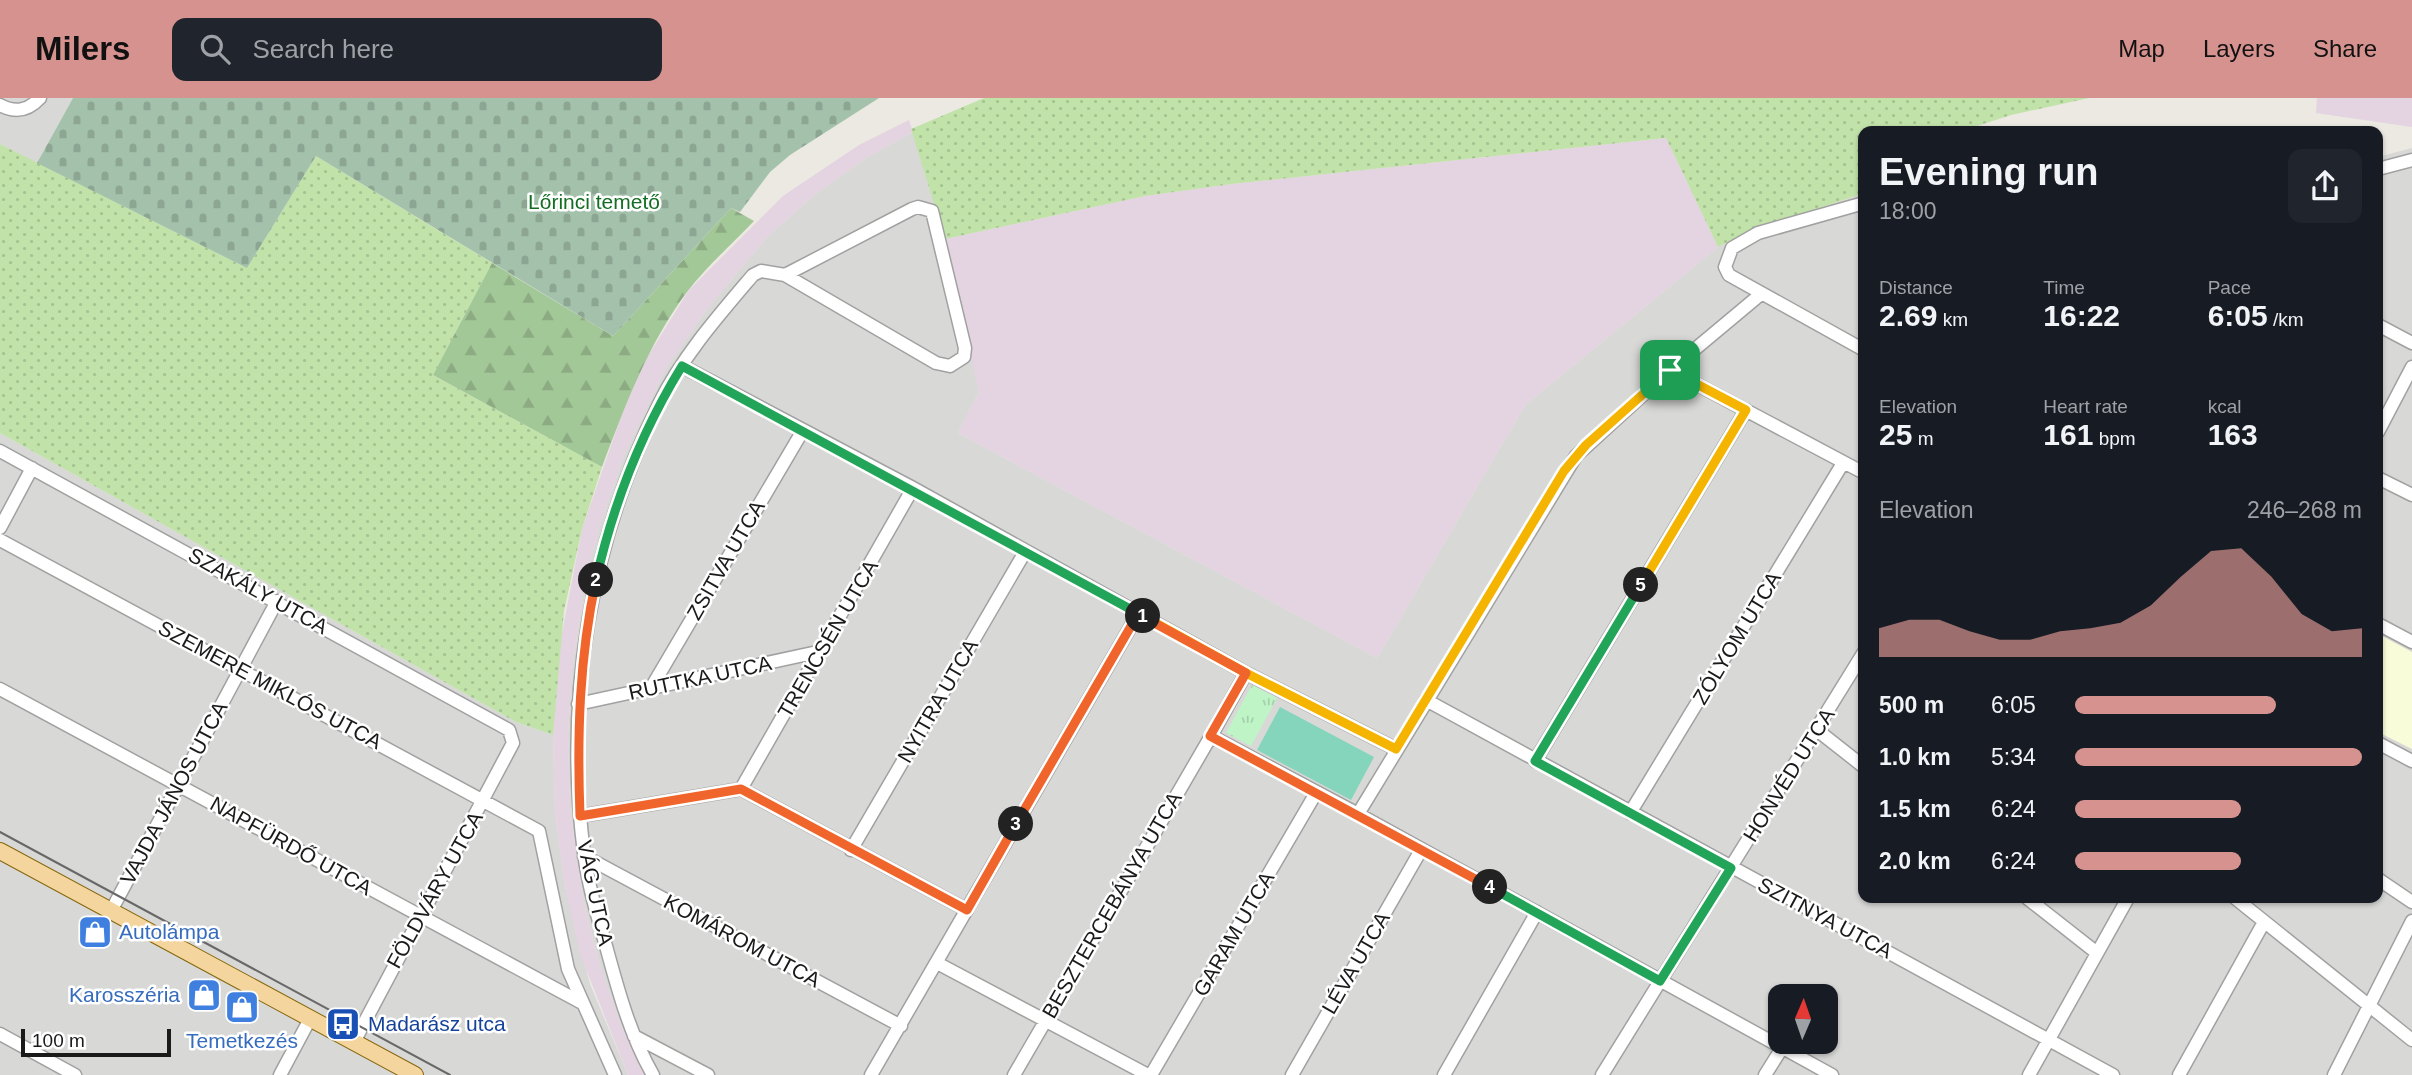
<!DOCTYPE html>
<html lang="en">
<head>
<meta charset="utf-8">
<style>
	:root { --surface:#171b24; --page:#20242c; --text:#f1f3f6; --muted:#9ea1a6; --accent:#d6928e }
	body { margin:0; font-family:Helvetica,sans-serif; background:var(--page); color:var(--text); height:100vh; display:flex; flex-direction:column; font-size:26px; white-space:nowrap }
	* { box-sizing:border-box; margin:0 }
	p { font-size:23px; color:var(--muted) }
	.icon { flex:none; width:38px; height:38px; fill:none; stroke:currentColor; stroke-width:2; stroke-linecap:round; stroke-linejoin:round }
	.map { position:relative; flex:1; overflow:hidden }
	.side { position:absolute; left:1858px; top:28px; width:525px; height:777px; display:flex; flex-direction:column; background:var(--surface); border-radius:14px; box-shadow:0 2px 5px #0004 }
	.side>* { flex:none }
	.needle { width:46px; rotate:2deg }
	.tools { position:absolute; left:1768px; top:886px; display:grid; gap:14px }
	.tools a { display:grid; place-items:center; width:70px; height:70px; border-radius:14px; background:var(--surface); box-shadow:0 2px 5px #0004; font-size:35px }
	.scale { position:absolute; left:21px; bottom:18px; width:150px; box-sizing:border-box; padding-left:7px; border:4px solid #1a1a1a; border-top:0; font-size:19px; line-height:24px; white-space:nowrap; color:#1a1a1a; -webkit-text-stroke:5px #fff; paint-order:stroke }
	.pin { position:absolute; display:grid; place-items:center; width:60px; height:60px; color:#fff; margin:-30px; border-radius:14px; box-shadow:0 4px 10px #0006 }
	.km { position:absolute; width:35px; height:35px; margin:-18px; border-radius:50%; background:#222; color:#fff; font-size:19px; line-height:35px; text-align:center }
	.round { display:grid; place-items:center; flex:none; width:74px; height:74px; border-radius:14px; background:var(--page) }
	.overview { display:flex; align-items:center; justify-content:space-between; height:119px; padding:0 21px }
	h1 { font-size:38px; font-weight:600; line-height:52px }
	.stats { display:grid; grid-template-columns:repeat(3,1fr); gap:10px; height:119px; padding:7px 21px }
	.stats div { display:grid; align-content:center }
	.stats b { font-size:30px; font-weight:600 }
	.stats small { font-size:19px; font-weight:400 }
	.stats p { font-size:19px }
	.chart { height:196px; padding:14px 21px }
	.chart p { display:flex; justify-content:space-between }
	.chart svg { width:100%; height:126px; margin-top:7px; fill:var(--accent); opacity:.7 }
	ul { padding:0 21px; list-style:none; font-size:23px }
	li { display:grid; grid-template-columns:112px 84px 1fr; align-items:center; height:52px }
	li i { height:18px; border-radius:9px; background:var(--accent) }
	header { display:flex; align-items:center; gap:42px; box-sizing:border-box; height:98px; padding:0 35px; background:var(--accent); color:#111 }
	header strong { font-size:33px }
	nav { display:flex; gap:38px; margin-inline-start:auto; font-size:24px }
	.search { width:490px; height:63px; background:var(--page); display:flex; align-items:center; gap:18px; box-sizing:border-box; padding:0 24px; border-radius:14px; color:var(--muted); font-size:26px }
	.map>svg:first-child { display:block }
</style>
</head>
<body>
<header>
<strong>Milers</strong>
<div class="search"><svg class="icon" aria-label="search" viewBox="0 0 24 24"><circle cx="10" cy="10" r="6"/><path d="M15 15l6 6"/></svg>Search here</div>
<nav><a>Map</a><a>Layers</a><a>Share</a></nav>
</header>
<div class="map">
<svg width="2412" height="977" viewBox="0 0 2412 977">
	<defs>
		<pattern id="grass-dots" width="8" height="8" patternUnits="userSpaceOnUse" patternTransform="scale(1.75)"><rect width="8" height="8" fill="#c1e3a9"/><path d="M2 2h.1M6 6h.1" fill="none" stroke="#a5c291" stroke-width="1.8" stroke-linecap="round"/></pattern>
		<pattern id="forest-firs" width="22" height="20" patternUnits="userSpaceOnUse" patternTransform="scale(1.75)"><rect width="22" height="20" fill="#a3c898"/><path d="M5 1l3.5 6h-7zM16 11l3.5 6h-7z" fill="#8cab82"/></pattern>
		<pattern id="cemetery-stones" width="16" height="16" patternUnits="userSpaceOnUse" patternTransform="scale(1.75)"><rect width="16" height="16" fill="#a4c2ab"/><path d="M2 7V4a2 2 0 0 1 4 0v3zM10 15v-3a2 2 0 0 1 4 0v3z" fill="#8da693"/></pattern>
		<pattern id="park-tufts" width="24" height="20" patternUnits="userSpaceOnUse" patternTransform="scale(1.75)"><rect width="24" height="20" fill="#bff4c7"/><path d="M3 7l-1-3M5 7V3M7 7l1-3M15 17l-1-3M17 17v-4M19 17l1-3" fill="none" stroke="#a4d1aa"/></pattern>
	</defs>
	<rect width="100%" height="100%" fill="#ebe9e1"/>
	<path fill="#d8d8d7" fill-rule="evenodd" d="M 0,0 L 73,0 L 37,65 L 0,46 Z
		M 913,34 L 937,112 L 971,249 L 979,294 L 958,335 L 1377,560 L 1525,307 L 1718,149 L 1750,133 L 1864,95 L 1864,800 L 2378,800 L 2378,59 L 2412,50 L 2412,977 L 644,977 L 621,927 L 599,865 L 583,801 L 570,709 L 568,636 L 572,572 L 585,482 L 600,427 L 624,357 L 667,268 L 710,207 L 768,138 L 818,94 L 869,58 ZM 1780,898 L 1825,898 L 1825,943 L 1780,943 Z
		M 0,335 L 516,624 L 553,637 L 555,714 L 565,789 L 590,886 L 628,977 L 0,977 Z"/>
	<path fill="#e4d3e0" d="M 2317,0 L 2412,0 L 2412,29 L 2316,15 Z
		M 909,22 L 913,34 L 869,58 L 818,94 L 768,138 L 710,207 L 667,268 L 624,357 L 600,427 L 585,482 L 572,572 L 568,636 L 570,709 L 583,801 L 599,865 L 621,927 L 644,977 L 628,977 L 580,856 L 565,789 L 555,714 L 553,637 L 559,551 L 582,431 L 621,319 L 643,266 L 689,192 L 783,98 L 859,47 Z
		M 1666,40 L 1718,149 L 1525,307 L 1377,560 L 958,335 L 979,294 L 945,141 L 1145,98 L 1232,86 Z"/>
	<path fill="#f9fcd9" d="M 2378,536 L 2412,554 L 2412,651 L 2378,634 Z"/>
	<path fill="url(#grass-dots)" d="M 984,0 L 2089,0 L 2011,17 L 1962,33 L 1864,33 L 1864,95 L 1750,133 L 1718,149 L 1666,40 L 1232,86 L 1145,98 L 945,141 L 911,31 Z
		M 0,46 L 247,170 L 316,58 L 492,165 L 433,277 L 602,369 L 582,431 L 564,513 L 553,637 L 516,624 L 0,335 Z"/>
	<path fill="url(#forest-firs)" d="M 731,110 L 754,123 C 732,146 707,168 687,194 C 648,246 625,308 602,369 L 433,277 L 492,165 L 613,238 Z"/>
	<path fill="url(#cemetery-stones)" d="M 73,0 L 879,0 L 790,57 L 770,74 L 740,114 L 731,110 L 613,238 L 316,58 L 247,170 L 37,65 Z"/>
	<path fill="url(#park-tufts)" d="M 1252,587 L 1277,600 L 1251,648 L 1226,635 Z"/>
	<path fill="#84d5bc" d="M 1280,609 L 1374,659 L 1351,702 L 1257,652 Z"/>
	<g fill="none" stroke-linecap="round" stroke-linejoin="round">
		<g stroke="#a1a1a1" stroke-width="15">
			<path id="minor" d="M 0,7 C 15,15 28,13 40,0
				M 2378,71 L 2412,62
				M 1864,105 L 1758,135 L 1732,150 L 1725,169 L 1729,177 L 1864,252
				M 2378,227 L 2412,245
				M 682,268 L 913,390 L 1246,575
				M 1670,272 L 1864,375
				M 2378,334 L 2412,269
				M 0,353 L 509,632 L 513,645 L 354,944
				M 2378,380 L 2412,397
				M 0,430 L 32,370
				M 0,442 L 539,733 L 568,871 L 615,977
				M 2378,526 L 2412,544
				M 651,590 L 802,334
				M 0,591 L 582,905
				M 1426,602 L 2113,977
				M 578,606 L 822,553
				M 1817,632 L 1864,669
				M 2378,645 L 2412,663
				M 1396,651 L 1246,575 L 1211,638 L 1358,716 L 1576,358 L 1670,272 L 1761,196
				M 1535,663 L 1746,312
				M 741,691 L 913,390
				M 1630,715 L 1843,365
				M 1358,716 L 1832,977
				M 580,718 L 741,691 L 967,812
				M 851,752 L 1025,454
				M 584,758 L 901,928
				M 2378,781 L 2412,804
				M 2027,800 L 2097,855
				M 2235,800 L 2412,942
				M 111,813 L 277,503
				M 937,865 L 1148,977
				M 0,936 L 75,977
				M 634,938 L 708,977
				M 280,977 L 310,921
				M 653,977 C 630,937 618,892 606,848 C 597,817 588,786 584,755 C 564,602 590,444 659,306 C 682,259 719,217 753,177 L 761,173 L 785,177 L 936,265 L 950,268 L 964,259 L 965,250 L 932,113 L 918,109 L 912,111 L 785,177
				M 871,977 L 1138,516
				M 1014,977 L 1211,638
				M 1151,977 L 1316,695
				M 1292,977 L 1421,752
				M 1444,977 L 1537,814
				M 1602,977 L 1864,554
				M 1765,977 L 1782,950
				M 2029,977 L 2128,800
				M 2179,977 L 2264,824
				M 2334,977 L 2412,823"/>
		</g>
		<g stroke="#86670b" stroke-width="18">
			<path id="major" d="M 0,753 L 415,977"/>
		</g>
		<use href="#minor" stroke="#fff" stroke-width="12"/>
		<use href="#major" stroke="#f3d59d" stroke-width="16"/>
		<path stroke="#686868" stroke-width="2" d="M 0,734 L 450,977"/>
	</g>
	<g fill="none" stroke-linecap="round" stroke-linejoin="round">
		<g stroke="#fff" stroke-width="14">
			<path id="split-1" d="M 1143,518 L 1246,575 L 1396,651 L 1564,373 L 1586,347 L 1670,272"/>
		</g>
		<g stroke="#fff" stroke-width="14">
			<path id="split-2" d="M 596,482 C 613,407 642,333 682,268 L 1143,518"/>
		</g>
		<g stroke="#fff" stroke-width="14">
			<path id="split-3" d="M 596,482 C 579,561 577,638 580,718 L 741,691 L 967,812 L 1016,726"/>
		</g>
		<g stroke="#fff" stroke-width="14">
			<path id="split-4" d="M 1016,726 L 1138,516 L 1246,575 L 1210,638 L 1490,789"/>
		</g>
		<g stroke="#fff" stroke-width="14">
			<path id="split-5" d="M 1490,789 L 1660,883 L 1731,770 L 1535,663 L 1641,487"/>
		</g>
		<g stroke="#fff" stroke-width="14">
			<path id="split-6" d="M 1641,487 L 1746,312 L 1670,272"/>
		</g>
		<use href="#split-1" stroke="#f5b400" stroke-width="9"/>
		<use href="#split-2" stroke="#22a559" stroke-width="9"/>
		<use href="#split-3" stroke="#f0652b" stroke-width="9"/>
		<use href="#split-4" stroke="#f0652b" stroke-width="9"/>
		<use href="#split-5" stroke="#22a559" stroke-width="9"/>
		<use href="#split-6" stroke="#f5b400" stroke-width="9"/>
	</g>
	<defs>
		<g id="shop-square" transform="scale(1.75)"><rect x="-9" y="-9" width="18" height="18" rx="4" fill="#3f7fe0" stroke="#fff"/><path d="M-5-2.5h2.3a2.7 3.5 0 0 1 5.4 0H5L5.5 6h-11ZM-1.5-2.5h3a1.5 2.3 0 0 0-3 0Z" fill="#fff"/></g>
		<g id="bus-square" transform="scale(1.75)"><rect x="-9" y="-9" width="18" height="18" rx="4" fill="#1a4fb4" stroke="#fff"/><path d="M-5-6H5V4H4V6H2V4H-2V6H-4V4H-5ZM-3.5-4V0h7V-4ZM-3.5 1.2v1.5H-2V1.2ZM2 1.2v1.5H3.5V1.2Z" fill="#fff"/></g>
	</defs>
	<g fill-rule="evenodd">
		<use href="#shop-square" x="95" y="834"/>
		<use href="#shop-square" x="204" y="897"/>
		<use href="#shop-square" x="242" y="909"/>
		<use href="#bus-square" x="343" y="926"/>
	</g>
	<g text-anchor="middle" stroke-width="5" stroke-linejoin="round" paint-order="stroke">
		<g font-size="21" fill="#136e22" stroke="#fff">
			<text x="594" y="111">Lőrinci temető</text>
		</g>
		<g font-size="21" fill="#1a1a1a" stroke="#fff">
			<text transform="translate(726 462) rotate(-60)" y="7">ZSITVA UTCA</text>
			<text transform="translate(258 493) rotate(29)" y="7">SZAKÁLY UTCA</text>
			<text transform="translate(1737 540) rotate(-59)" y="7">ZÓLYOM UTCA</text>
			<text transform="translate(828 541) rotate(-60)" y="7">TRENCSÉN UTCA</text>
			<text transform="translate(700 580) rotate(-12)" y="7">RUTTKA UTCA</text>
			<text transform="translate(270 587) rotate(28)" y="7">SZEMERE MIKLÓS UTCA</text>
			<text transform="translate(938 603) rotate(-60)" y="7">NYITRA UTCA</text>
			<text transform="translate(1789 677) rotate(-58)" y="7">HONVÉD UTCA</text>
			<text transform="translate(174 695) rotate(-62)" y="7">VAJDA JÁNOS UTCA</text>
			<text transform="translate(291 748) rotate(29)" y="7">NAPFÜRDŐ UTCA</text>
			<text transform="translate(435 792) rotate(-61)" y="7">FÖLDVÁRY UTCA</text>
			<text transform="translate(595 795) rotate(78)" y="7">VÁG UTCA</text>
			<text transform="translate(1112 807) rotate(-60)" y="7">BESZTERCEBÁNYA UTCA</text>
			<text transform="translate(1825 820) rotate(28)" y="7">SZITNYA UTCA</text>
			<text transform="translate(1234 836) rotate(-60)" y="7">GARAM UTCA</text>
			<text transform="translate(742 843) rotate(28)" y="7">KOMÁROM UTCA</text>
			<text transform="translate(1356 865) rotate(-60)" y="7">LÉVA UTCA</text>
		</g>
		<g font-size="21" fill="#366cbe" stroke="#fff" text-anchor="start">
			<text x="119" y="841">Autolámpa</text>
			<text x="180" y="904" text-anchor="end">Karosszéria</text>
			<text x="242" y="950" text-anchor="middle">Temetkezés</text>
		</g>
		<g font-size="21" fill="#164399" stroke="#fff" text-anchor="start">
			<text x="368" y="933">Madarász utca</text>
		</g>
	</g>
</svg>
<div class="tools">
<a><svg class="needle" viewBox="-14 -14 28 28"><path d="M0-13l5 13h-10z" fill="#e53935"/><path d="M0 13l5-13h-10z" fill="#9ea1a6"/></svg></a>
</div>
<div class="scale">100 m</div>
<div class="pin" style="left:1670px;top:272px;background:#1e9e55"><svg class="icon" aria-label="arrive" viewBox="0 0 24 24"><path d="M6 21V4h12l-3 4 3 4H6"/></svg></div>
<b class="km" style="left:1143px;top:518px">1</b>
<b class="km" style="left:596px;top:482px">2</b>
<b class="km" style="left:1016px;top:726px">3</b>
<b class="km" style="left:1490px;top:789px">4</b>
<b class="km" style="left:1641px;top:487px">5</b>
<section class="side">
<div class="overview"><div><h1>Evening run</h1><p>18:00</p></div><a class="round"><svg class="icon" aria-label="share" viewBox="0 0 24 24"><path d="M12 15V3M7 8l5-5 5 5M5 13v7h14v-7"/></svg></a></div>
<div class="stats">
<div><p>Distance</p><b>2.69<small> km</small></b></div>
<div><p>Time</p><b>16:22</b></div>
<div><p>Pace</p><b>6:05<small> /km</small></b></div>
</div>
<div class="stats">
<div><p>Elevation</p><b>25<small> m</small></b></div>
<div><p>Heart rate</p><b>161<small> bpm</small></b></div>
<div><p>kcal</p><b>163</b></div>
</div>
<div class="chart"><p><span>Elevation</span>246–268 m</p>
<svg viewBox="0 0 160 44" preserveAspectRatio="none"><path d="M0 44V34L10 31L20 31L30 35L40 38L50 38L60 35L70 34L80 32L90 26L100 16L110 7L120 6L130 16L140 29L150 35L160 34V44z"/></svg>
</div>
<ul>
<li><b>500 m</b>6:05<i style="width:70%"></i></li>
<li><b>1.0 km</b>5:34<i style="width:100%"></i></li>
<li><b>1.5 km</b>6:24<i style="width:58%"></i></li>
<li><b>2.0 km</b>6:24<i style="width:58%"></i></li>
</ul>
</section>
</div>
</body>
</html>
